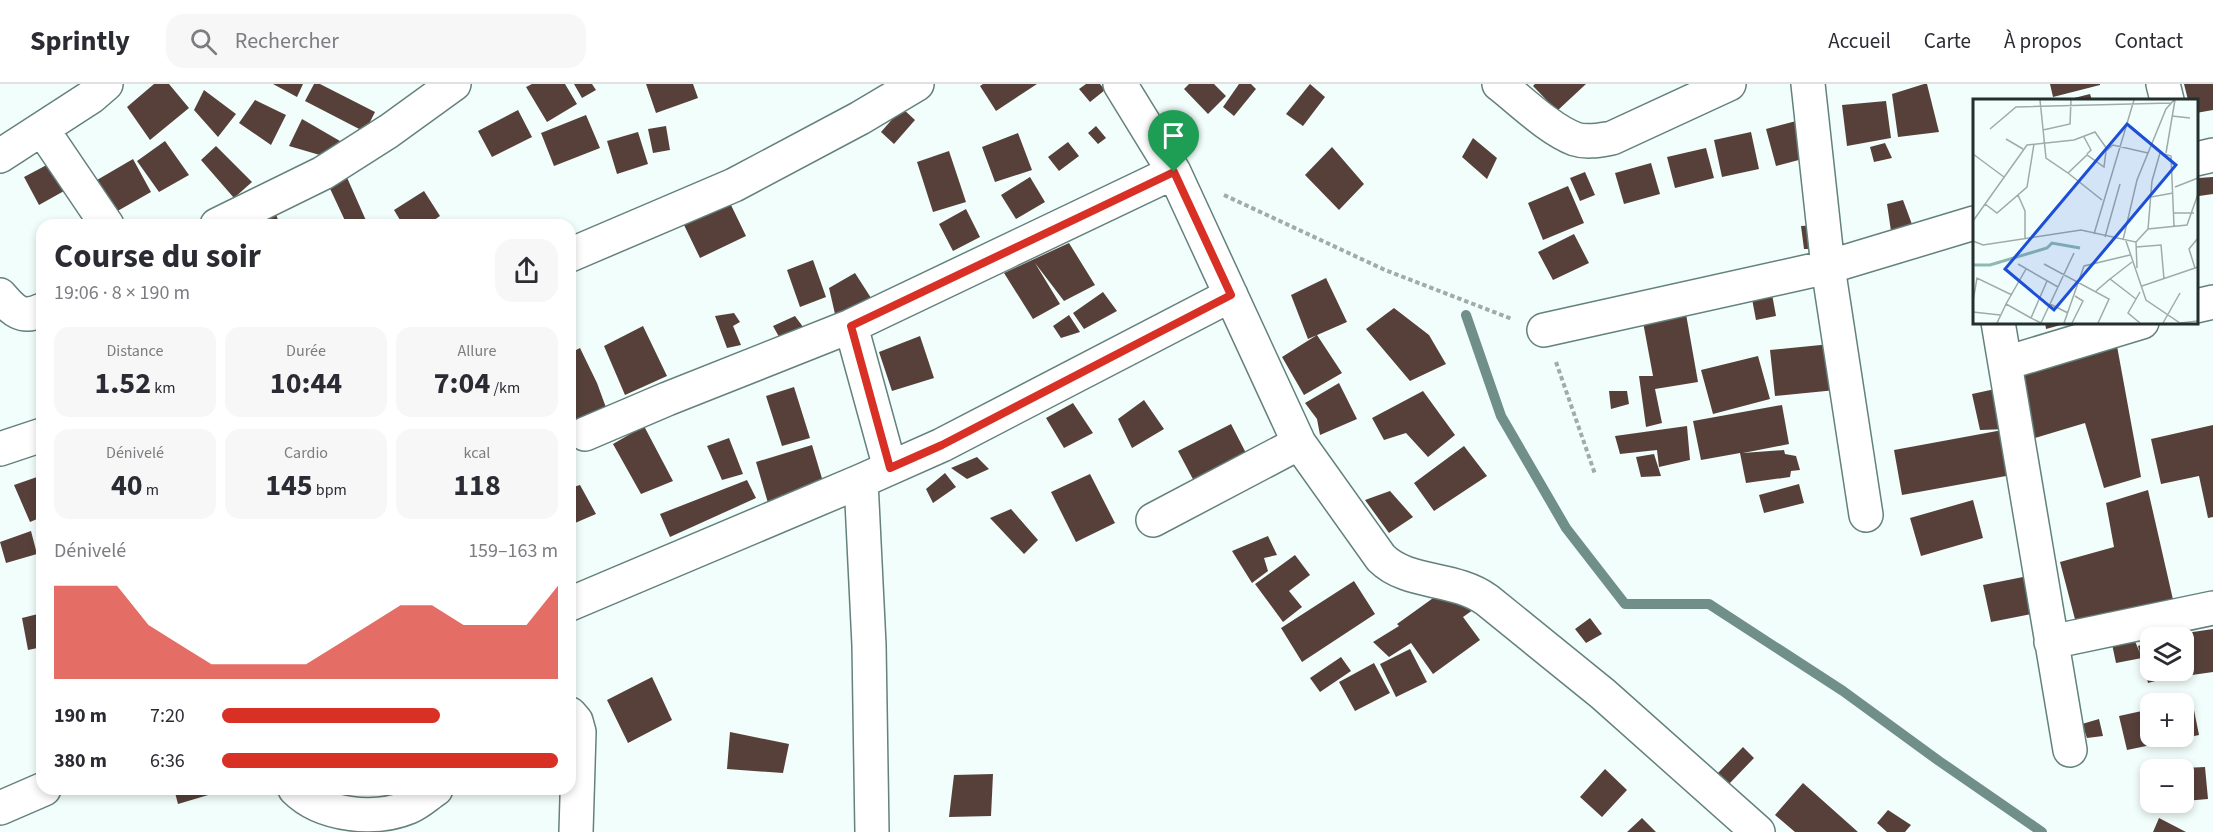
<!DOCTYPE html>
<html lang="fr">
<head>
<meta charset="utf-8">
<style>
	:root { --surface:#fff; --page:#f7f7f7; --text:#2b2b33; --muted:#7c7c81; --line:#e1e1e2; --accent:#d93025 }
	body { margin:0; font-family:"Source Sans 3",sans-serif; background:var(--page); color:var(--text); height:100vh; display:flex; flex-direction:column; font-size:22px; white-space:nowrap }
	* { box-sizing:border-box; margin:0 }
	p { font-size:20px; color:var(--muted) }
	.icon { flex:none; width:33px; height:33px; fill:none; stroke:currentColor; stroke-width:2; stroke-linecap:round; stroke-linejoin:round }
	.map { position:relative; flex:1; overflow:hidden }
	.details { position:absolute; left:36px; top:135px; width:540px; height:576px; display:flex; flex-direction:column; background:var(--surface); border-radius:18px; box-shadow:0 3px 9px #0003 }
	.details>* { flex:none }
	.buttons { position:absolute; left:2140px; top:543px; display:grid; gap:12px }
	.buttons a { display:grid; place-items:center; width:54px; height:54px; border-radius:12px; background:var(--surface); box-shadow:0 3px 9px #0003; font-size:30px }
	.pin { position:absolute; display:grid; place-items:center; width:51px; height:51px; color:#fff; margin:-62px -26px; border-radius:50% 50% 50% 0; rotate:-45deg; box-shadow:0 0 6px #0007 }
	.pin .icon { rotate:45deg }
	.round { display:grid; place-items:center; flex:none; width:63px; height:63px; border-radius:18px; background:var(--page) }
	.headline { display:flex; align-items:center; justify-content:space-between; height:102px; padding:0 18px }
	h1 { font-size:33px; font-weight:700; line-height:45px }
	.stats { display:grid; grid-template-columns:repeat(3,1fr); gap:9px; height:102px; padding:6px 18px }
	.stats div { display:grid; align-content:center; border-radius:15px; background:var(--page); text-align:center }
	.stats b { font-size:30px; font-weight:700 }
	.stats small { font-size:16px; font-weight:400 }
	.stats p { font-size:16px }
	.chart { height:168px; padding:12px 18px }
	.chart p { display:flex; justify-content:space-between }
	.chart svg { width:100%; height:108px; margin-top:6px; fill:var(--accent); opacity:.7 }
	ul { padding:0 18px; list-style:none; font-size:20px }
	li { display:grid; grid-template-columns:96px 72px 1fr; align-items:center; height:45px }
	li i { height:15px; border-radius:8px; background:var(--accent) }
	header { display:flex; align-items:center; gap:36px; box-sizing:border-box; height:84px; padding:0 30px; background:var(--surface); border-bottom:2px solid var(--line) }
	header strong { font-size:28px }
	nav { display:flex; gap:33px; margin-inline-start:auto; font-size:21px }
	.search { width:420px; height:54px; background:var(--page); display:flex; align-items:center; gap:15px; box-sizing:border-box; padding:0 21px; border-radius:18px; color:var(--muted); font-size:22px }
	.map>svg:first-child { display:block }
</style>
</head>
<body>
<header>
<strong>Sprintly</strong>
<div class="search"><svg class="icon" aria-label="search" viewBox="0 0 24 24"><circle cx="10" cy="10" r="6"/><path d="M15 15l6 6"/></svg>Rechercher</div>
<nav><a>Accueil</a><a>Carte</a><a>À propos</a><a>Contact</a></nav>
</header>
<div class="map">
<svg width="2213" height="748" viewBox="0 0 2213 748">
	<rect width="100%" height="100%" fill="#f2fefb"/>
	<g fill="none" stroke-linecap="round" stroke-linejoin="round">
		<path stroke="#6f8f88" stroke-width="10" d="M 1466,231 L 1501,332 L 1566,444 L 1625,520 L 1709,520 L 1843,607 L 1939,677 L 2042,748"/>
	</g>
	<path fill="#57403a" d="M 154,0 L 169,0 L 189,24 L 150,56 L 127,23 Z
		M 273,0 L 303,0 L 297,13 Z
		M 314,0 L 320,0 L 375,28 L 365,48 L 305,17 Z
		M 532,0 L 565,0 L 577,20 L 547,38 L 526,3 Z
		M 574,0 L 592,0 L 596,6 L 582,14 Z
		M 646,0 L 693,0 L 698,14 L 656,29 Z
		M 983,0 L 1037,0 L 996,27 L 980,2 Z
		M 1086,0 L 1100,0 L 1105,6 L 1090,18 L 1079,5 Z
		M 1189,0 L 1214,0 L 1226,12 L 1208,30 L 1184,5 Z
		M 1239,0 L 1251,0 L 1256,5 L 1234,32 L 1223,23 Z
		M 1310,0 L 1325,13 L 1303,42 L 1286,30 Z
		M 1535,0 L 1586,0 L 1557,27 L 1533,2 Z
		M 1924,0 L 1927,0 L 1939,48 L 1898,53 L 1892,10 Z
		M 2050,0 L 2100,0 L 2100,1 L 2053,13 Z
		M 2184,0 L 2213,0 L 2213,26 L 2196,29 L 2196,16 L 2188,16 Z
		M 204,6 L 236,30 L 218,53 L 194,26 Z
		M 2090,10 L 2092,16 L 2066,16 Z
		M 255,16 L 286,31 L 271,61 L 239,39 Z
		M 1886,17 L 1891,54 L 1847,62 L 1842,21 Z
		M 902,24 L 915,36 L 894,60 L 881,48 Z
		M 518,26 L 532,53 L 492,73 L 478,47 Z
		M 586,31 L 600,64 L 554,82 L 541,49 Z
		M 302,35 L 340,57 L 330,74 L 289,62 Z
		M 1800,36 L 1810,73 L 1776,82 L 1766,45 Z
		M 666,42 L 670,66 L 653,69 L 648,45 Z
		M 1096,42 L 1106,54 L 1098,60 L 1088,49 Z
		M 638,48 L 648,80 L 617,90 L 607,57 Z
		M 1751,48 L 1759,85 L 1722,93 L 1714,56 Z
		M 1018,49 L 1032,86 L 995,98 L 982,63 Z
		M 1473,54 L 1497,74 L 1487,95 L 1462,73 Z
		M 165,57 L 189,91 L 159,108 L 137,77 Z
		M 1068,58 L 1079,72 L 1059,87 L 1048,73 Z
		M 1885,59 L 1892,74 L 1874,78 L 1870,63 Z
		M 216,62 L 252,98 L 234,114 L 201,76 Z
		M 1332,63 L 1364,100 L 1339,126 L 1305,91 Z
		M 1706,64 L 1714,94 L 1675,104 L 1667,73 Z
		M 949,67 L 966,118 L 933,128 L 917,78 Z
		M 58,75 L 73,102 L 39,121 L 24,93 Z
		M 133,75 L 151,108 L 114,129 L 97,96 Z
		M 1651,79 L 1660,110 L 1624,120 L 1615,89 Z
		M 1585,88 L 1595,111 L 1580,117 L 1570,94 Z
		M 345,89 L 368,141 L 347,141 L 326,96 Z
		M 1030,93 L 1045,118 L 1016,135 L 1001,111 Z
		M 2213,93 L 2213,110 L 2199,112 L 2198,94 Z
		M 1568,102 L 1584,139 L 1543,156 L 1528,119 Z
		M 424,107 L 440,132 L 427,141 L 403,141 L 394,126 Z
		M 1903,116 L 1913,143 L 1891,147 L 1887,120 Z
		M 730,119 L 746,152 L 700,174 L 684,141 Z
		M 274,125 L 280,141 L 256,141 L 254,137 Z
		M 966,125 L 980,153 L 953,167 L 939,140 Z
		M 1820,141 L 1823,165 L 1804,165 L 1801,142 Z
		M 1574,150 L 1589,179 L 1553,196 L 1538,168 Z
		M 1069,159 L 1095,201 L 1064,217 L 1035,179 L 1060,220 L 1033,235 L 1004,189 Z
		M 813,176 L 826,213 L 800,223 L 787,186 Z
		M 855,189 L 873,217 L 835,230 L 829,204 Z
		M 1326,194 L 1347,238 L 1308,255 L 1291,211 Z
		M 1103,208 L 1117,227 L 1084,245 L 1073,229 Z
		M 1772,210 L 1776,232 L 1756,236 L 1752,215 Z
		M 1394,224 L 1429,251 L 1446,280 L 1410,297 L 1366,245 Z
		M 734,229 L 740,238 L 733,242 L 741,261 L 727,264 L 715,232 Z
		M 1686,230 L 1698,298 L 1655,305 L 1662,339 L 1646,343 L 1639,292 L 1653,292 L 1643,238 Z
		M 1069,231 L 1080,248 L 1061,254 L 1053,242 Z
		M 795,232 L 806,247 L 783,260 L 773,242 Z
		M 2045,238 L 2067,238 L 2068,239 L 2046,245 Z
		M 643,242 L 667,292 L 625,311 L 604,262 Z
		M 1317,251 L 1342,289 L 1304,311 L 1282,273 Z
		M 920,252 L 934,294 L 892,307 L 879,268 Z
		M 1831,260 L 1836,306 L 1775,312 L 1770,266 Z
		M 2117,262 L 2141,393 L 2104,404 L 2085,339 L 2035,354 L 2022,289 Z
		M 580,264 L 597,299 L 608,329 L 571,342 L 570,269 Z
		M 1758,272 L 1770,315 L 1713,330 L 1701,286 Z
		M 1339,299 L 1357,335 L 1320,351 L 1317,335 L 1305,319 Z
		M 794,303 L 810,354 L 782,362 L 766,312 Z
		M 1995,305 L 2008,345 L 1980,346 L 1972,310 Z
		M 1423,307 L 1455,351 L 1428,373 L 1406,349 L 1384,356 L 1372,334 Z
		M 1609,307 L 1627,307 L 1629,320 L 1611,325 Z
		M 1144,316 L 1164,345 L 1132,364 L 1118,335 Z
		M 1073,319 L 1093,349 L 1064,364 L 1046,334 Z
		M 1782,321 L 1789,360 L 1743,369 L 1784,366 L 1785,370 L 1796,372 L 1800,386 L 1791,387 L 1790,393 L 1746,399 L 1740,369 L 1701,376 L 1693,337 Z
		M 1231,340 L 1247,371 L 1195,399 L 1178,367 Z
		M 2213,341 L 2213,433 L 2208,434 L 2199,392 L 2161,400 L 2151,355 Z
		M 644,342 L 673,397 L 641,410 L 613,360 Z
		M 1687,342 L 1690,376 L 1659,383 L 1657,366 L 1620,370 L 1615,352 Z
		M 2008,345 L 2017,390 L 1902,411 L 1894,366 Z
		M 729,354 L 743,390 L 722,396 L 707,362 Z
		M 812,361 L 824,401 L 768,419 L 756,378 Z
		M 1464,362 L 1487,392 L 1434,427 L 1414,399 Z
		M 1654,370 L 1661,392 L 1641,393 L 1636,373 Z
		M 977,373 L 989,385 L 967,395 L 951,384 Z
		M 945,389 L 956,403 L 933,419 L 926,405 Z
		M 1090,390 L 1115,439 L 1076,458 L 1051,408 Z
		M 37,393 L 42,405 L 42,433 L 30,438 L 14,401 Z
		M 747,396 L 756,414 L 670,453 L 660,430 Z
		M 1799,400 L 1804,419 L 1764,429 L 1759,411 Z
		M 580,401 L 596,430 L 575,439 L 570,427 L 570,404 Z
		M 2148,406 L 2174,520 L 2077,543 L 2060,478 L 2114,463 L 2106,419 Z
		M 1390,407 L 1413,433 L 1389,449 L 1365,416 Z
		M 1973,416 L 1983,454 L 1921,472 L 1910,434 Z
		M 1011,425 L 1038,456 L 1024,470 L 990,434 Z
		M 31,447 L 37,470 L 6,479 L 0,458 Z
		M 1268,452 L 1277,471 L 1264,474 L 1268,487 L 1252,499 L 1232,467 Z
		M 1295,471 L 1310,491 L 1289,507 L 1302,523 L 1283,538 L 1255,500 Z
		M 1468,489 L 1487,516 L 1463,533 L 1480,556 L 1433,590 L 1411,559 L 1389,573 L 1373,558 L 1399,542 L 1397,540 Z
		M 2028,492 L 2036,529 L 1991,538 L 1983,501 Z
		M 1354,497 L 1375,530 L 1302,578 L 1281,544 Z
		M 42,529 L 42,563 L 28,566 L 22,534 Z
		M 1590,534 L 1602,550 L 1586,559 L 1575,545 Z
		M 2213,545 L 2213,588 L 2192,591 L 2186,549 Z
		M 2134,555 L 2140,569 L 2138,562 L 2151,558 L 2151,586 L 2183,586 L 2184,589 L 2148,599 L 2142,574 L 2116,579 L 2112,560 Z
		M 1410,565 L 1427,598 L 1396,613 L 1380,580 Z
		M 1341,573 L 1351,587 L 1320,608 L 1310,594 Z
		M 1374,579 L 1390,609 L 1355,627 L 1339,598 Z
		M 652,593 L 672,636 L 628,659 L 607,616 Z
		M 2192,616 L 2199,651 L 2127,666 L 2119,632 L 2151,625 L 2151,652 L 2184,652 L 2184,618 Z
		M 2099,635 L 2103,652 L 2087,654 L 2082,640 Z
		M 730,648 L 789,660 L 783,689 L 727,685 Z
		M 1743,663 L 1754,674 L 1729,700 L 1718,689 Z
		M 2205,683 L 2208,715 L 2185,717 L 2184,684 Z
		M 1605,685 L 1627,706 L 1602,733 L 1580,713 Z
		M 993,690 L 991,732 L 949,733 L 954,691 Z
		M 1803,699 L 1858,748 L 1795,748 L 1775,731 Z
		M 174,705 L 225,705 L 225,706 L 178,720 Z
		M 1888,726 L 1911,741 L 1905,748 L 1887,748 L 1877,739 Z
		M 1642,734 L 1656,748 L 1627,748 Z
		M 2159,734 L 2186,748 L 2153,748 Z"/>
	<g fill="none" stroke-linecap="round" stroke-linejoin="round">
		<g stroke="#64817b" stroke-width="36">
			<path id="street" d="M 1120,0 L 1174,88 L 1299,359 L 1381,474 C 1408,501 1454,492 1487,516 L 1603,610 L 1758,748
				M 1499,0 C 1521,17 1549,45 1575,55 C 1587,59 1600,56 1612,54 L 1729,0
				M 1808,0 L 1828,183 L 1866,431
				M 2163,0 L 2167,16
				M 42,45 L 107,141
				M 0,72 L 91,13 L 106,0
				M 2196,75 L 2213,71
				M 217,141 L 323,89 L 389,47 L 454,0
				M 570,171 L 734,101 L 860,34 L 917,0
				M 0,211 C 13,226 21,236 42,226
				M 2196,222 L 2213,218
				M 1998,238 L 2070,666
				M 851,242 L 890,384
				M 1544,246 L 1828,183 L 1974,139
				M 2006,279 L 2142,238
				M 585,350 L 667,315 L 851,242 L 1174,88
				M 0,365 L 42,351
				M 861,397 L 869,561 L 872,748
				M 1153,436 L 1299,359
				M 570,520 L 861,397 L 942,361 L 1231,211
				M 2051,558 L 2213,524
				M 570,630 L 576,637 L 579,648 L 576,748
				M 295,705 C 322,732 375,737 409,723 C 419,719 427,711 436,705
				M 0,724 L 44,705"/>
		</g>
		<path stroke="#a0aca9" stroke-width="4" stroke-dasharray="4.5 3" stroke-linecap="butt" d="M 1224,111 L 1385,186 L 1512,235
			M 1556,278 L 1595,390"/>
		<use href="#street" stroke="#fff" stroke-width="33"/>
	</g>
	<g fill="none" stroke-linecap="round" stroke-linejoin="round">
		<g stroke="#fff" stroke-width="12">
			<path id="route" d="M 1174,88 L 1231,211 L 942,361 L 890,384 L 851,242 Z"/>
		</g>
		<use href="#route" stroke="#d93025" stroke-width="8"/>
	</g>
	<g transform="translate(1973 15)">
		<rect width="225" height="225" fill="#f2fefb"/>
		<path fill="none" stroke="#8fb8b0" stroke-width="3" d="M 0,166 L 17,166 L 74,149 L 79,144 L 107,149"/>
		<path fill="none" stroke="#9faba8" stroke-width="1.5" d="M 67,1 L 73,59 L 95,74 L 114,56 L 131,68 L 133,52 L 140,46 L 175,54M 199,17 L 217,19M 17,30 L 43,8 L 198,4M 70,31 L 97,25 L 98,1M 111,38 L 118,51 L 114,55M 33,40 L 50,50M 193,54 L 202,1M 0,55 L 31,78M 95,74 L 129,101M 202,88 L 225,79M 45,96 L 52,112 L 52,141M 178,98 L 200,94M 12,105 L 24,114 L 54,88 L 61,45M 201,114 L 221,114M 0,122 L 54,46 L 101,41 L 122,33 L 134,50M 175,130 L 179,82 L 187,54 L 198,57 L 201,127M 121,135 L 161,1M 132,138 L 147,85M 150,141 L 164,81 L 193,10 L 201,1M 0,142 L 10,146 L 108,131 L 163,143 L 164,169M 153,142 L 173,201 L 207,224 L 225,222M 163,143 L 175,130 L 214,126 L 225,95M 163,148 L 188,146 L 191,180M 45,165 L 85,188M 71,165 L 136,200 L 125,224M 222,169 L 216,150 L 225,139M 53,170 L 33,205 L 58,219M 137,180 L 159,163M 169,187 L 225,168M 123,192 L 137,180 L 163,200M 167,193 L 155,214 L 167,224M 0,202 L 4,179 L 39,196M 77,205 L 95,214M 0,213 L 27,216M 24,224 L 33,205M 68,224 L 101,154M 68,224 L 58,219 L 74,182M 91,224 L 111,167 L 157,156M 99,224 L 110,202 L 102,197M 190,224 L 207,194"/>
		<path fill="#1d4ed8" fill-opacity="0.15" stroke="#1d4ed8" stroke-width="3" d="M 154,25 L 203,66 L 81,211 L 32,170 Z"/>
		<rect width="225" height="225" fill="none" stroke="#232f2c" stroke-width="3"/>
	</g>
</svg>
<div class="buttons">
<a><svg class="icon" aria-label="layers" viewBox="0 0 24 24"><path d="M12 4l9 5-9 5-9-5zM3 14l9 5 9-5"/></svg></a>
<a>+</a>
<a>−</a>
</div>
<div class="pin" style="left:1174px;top:88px;background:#1e9e55"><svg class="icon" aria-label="arrive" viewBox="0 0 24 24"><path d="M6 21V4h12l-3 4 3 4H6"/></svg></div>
<section class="details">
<div class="headline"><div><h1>Course du soir</h1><p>19:06 · 8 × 190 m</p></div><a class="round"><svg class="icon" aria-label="share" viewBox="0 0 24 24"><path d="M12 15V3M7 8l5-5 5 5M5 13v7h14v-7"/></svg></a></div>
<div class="stats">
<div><p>Distance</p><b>1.52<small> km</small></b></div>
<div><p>Durée</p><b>10:44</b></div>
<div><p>Allure</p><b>7:04<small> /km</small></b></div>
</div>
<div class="stats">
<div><p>Dénivelé</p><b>40<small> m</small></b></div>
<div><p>Cardio</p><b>145<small> bpm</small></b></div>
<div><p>kcal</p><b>118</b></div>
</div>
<div class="chart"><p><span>Dénivelé</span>159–163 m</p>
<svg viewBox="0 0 160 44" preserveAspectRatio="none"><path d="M0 44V6L10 6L20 6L30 22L40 30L50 38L60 38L70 38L80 38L90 30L100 22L110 14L120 14L130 22L140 22L150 22L160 6V44z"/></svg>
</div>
<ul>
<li><b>190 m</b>7:20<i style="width:65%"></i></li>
<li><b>380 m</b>6:36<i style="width:100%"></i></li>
</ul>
</section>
</div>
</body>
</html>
